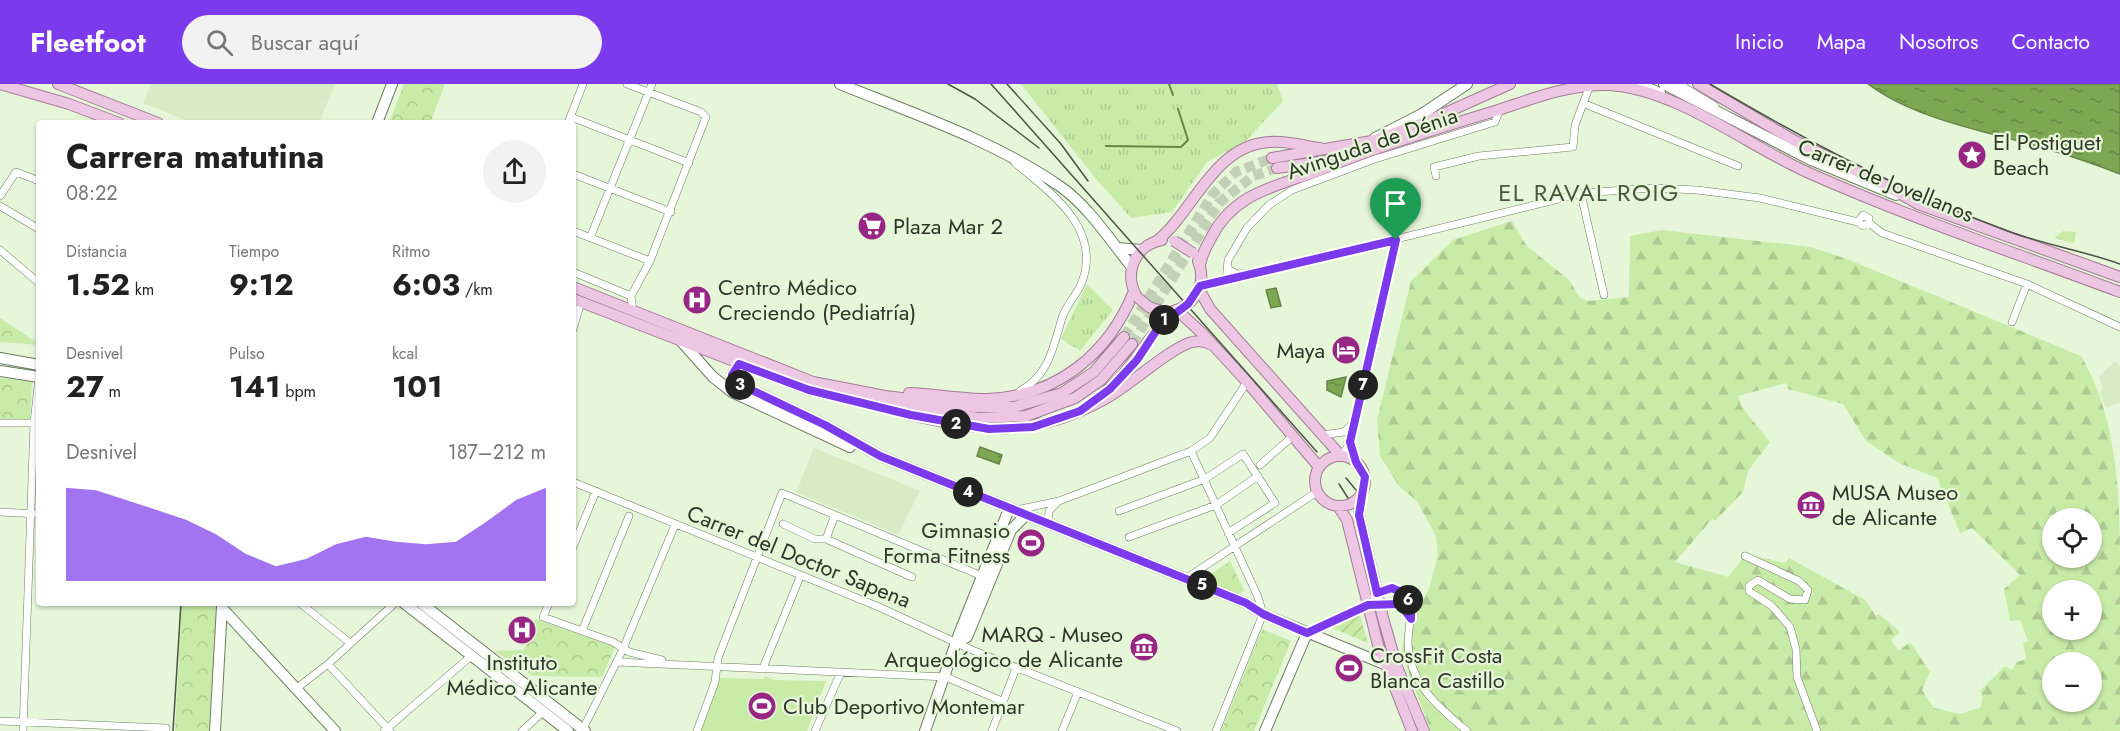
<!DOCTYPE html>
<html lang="es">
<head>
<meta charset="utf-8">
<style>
	:root { --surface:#fff; --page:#f2f2f2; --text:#222; --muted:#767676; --accent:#7c3aed }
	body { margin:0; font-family:Jost,sans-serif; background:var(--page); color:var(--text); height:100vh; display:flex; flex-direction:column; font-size:22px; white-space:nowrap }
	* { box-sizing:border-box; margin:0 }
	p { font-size:20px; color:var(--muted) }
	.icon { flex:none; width:33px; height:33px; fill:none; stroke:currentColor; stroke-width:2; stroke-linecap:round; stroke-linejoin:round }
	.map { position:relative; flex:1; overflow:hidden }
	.panel { position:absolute; left:36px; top:36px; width:540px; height:486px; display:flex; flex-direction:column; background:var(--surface); border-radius:6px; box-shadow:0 2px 4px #0004 }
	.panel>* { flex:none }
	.tools { position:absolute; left:2042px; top:424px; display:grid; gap:12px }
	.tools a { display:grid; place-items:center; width:60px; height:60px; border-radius:50%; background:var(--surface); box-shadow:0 2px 4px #0004; font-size:30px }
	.pin { position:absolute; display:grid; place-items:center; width:51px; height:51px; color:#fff; margin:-62px -26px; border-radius:50% 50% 50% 0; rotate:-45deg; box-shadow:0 0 6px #0007 }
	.pin .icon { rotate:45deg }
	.km { position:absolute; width:30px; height:30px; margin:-15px; border-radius:50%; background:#222; color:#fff; font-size:16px; line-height:30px; text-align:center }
	.round { display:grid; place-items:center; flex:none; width:63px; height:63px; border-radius:32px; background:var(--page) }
	.summary { display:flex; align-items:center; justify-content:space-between; height:102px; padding:0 30px }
	h1 { font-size:33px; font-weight:700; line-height:45px }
	.figures { display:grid; grid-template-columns:repeat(3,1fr); gap:9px; height:102px; padding:6px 30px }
	.figures div { display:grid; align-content:center }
	.figures b { font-size:30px; font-weight:700 }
	.figures small { font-size:16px; font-weight:400 }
	.figures p { font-size:16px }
	.chart { height:168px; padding:12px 30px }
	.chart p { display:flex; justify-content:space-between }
	.chart svg { width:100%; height:108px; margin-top:6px; fill:var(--accent); opacity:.7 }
	header { display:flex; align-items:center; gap:36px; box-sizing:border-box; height:84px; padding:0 30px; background:var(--accent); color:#fff }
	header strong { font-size:28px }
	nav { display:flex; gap:33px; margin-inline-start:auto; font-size:21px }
	.search { width:420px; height:54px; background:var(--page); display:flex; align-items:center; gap:15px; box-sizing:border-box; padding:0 21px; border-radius:33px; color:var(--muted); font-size:22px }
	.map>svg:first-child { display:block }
</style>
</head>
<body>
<header>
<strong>Fleetfoot</strong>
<div class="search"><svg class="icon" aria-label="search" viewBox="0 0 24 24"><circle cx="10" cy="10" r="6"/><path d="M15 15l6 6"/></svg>Buscar aquí</div>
<nav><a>Inicio</a><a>Mapa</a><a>Nosotros</a><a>Contacto</a></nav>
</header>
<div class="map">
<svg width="2120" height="647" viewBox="0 0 2120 647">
	<defs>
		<pattern id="grass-tufts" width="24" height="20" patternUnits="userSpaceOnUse" patternTransform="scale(1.5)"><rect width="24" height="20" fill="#c8eba8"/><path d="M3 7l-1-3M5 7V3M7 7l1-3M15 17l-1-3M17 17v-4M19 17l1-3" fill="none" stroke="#acca91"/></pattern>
		<pattern id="forest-firs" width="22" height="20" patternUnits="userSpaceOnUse" patternTransform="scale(1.5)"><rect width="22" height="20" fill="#c8eba8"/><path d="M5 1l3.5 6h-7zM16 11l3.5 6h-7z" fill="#acca91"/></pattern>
		<pattern id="park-crowns" width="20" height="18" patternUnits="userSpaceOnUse" patternTransform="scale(1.5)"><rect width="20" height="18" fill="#c8eba8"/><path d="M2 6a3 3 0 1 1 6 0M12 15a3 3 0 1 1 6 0" fill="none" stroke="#acca91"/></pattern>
		<pattern id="garden-furrows" width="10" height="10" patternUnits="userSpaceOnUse" patternTransform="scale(1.5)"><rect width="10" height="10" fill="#c8eba8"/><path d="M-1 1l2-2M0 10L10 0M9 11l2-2" fill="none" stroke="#acca91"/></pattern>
		<pattern id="water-ripples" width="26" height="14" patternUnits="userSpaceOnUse" patternTransform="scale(1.5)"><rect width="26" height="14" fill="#7ea753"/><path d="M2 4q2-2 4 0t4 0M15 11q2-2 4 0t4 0" fill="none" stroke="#688945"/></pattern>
	</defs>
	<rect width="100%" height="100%" fill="#e6f7d9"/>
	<path fill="#d7ebc6" d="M 151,0 L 335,0 L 319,39 L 193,39 L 143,19 Z
		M 2115,277 L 2120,282 L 2120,319 L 2106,323 L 2099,308 L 2103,306 L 2099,292 Z
		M 814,364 L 920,407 L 898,451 L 796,408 Z"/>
	<path fill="url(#grass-tufts)" d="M 1021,0 L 1277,0 L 1283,17 L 1245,58 L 1207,78 L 1172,128 L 1131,134 L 1097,96 Z
		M 2063,147 L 2076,148 L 2074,159 L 2054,154 Z
		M 1087,200 L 1113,226 L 1080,267 L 1061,255 Z"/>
	<path fill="url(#forest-firs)" fill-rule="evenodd" d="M 1512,137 L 1526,161 L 1569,196 L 1580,214 L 1588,217 L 1629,213 L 1630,152 L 1662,146 L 1811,163 L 1847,175 L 2081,272 C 2120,338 2120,420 2120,497 C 2120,547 2120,597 2120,647 L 1431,647 L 1401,569 L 1406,544 L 1429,505 L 1438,471 L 1436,452 L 1417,417 L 1399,402 L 1380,372 L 1377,336 L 1411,197 L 1453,156 ZM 1786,299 L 1788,305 L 1843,320 L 1866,357 L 1899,379 L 1937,394 L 1960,449 L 1972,444 L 2020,491 L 2004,505 L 2010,537 L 2020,536 L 2028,557 L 2023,559 L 2026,575 L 2017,578 L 2012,586 L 2005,582 L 1980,607 L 1983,614 L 1980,624 L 1960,630 L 1934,624 L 1922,606 L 1930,588 L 1910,558 L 1899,567 L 1891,556 L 1900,548 L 1879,530 L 1876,532 L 1865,516 L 1789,474 L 1785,479 L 1746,470 L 1728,493 L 1675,478 L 1712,435 L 1715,437 L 1743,408 L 1748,387 L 1770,358 L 1741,322 L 1738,312 ZM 2052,435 L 2091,435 L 2091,474 L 2052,474 ZM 2052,507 L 2091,507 L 2091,546 L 2052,546 ZM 2052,579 L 2091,579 L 2091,618 L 2052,618 Z"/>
	<path fill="url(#park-crowns)" d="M 404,0 L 445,0 L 430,39 L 389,39 Z
		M 0,234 L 39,260 L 39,261 L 0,258 Z
		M 0,294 L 32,297 L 30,336 L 0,335 Z
		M 1230,477 L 1244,506 L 1240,510 L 1205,498 L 1204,495 Z
		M 182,519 L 218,519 L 211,647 L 175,647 Z
		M 535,535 L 615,563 L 602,593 L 533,592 L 495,567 L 524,566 Z
		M 1262,545 L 1291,557 L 1254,647 L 1221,647 Z"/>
	<path fill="url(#garden-furrows)" d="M 1360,531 L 1368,559 L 1333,544 Z"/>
	<path fill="#c8eba8" d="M 765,592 L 774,596 L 826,597 L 807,647 L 700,647 L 720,594 L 763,595 Z"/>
	<path fill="url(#water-ripples)" stroke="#678547" stroke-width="1.5" d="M 1868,0 L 2120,0 L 2120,90 C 2097,81 2074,73 2050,66 C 1992,48 1917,37 1868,0 Z
		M 1276,204 L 1281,222 L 1271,224 L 1266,206 Z
		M 1346,293 L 1341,313 L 1327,306 L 1327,297 Z
		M 980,363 L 1002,371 L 999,380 L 977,372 Z"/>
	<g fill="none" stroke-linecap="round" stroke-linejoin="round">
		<path stroke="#678547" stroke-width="2" d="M 1169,0 L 1173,11
			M 1106,62 L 1181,63 L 1188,56 L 1178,25"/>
		<path stroke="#c2d0b6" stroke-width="10" stroke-dasharray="10 5" stroke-linecap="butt" d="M 1124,253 L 1213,110 L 1236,88 L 1272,74
			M 1132,260 L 1219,119 L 1253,92 L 1277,84"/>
		<g stroke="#6e7c62" stroke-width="8">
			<path id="street" d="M 627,0 L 701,28 L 706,33 L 650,177 L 631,212 L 633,227
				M 1679,0 L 1715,22
				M 1585,20 L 1738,82
				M 571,33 L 689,79
				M 568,39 L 583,0
				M 1015,79 C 1051,109 1102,144 1082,198 C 1077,211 1066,221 1062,234 C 1053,264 1049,291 1020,307
				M 573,90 L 671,128
				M 1436,92 L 1434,83 L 1479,72 L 1573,63 L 1575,41 L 1590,1
				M 1581,110 L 1604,211
				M 0,112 L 16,88 L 39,97
				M 0,122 L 39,145
				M 1869,139 L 1882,149 L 2027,200 L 2120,243
				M 573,147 L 650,177
				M 590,154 L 652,0
				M 0,166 L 39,199
				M 573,188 L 631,212
				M 1258,189 L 1583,109 L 1653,104 L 1697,106 L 1760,114 L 1858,138 L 1863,142 L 1869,139 L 1869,134 L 1863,131 L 1858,138
				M 1226,197 L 1228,176 L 1247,144 L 1269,121 L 1292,106 L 1375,75 L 1495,38 L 1500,25
				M 1200,202 L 1258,189 L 1237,190 L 1228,185
				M 2012,238 L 2027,200
				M 573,245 L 581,218
				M 0,339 L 34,339
				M 1322,351 L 1344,348 L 1353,339
				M 1351,358 L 1356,378
				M 1191,367 L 1258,513 L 1263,530 L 1216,647
				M 1341,372 L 1351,358 L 1396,156
				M 1260,381 L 1293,352
				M 573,398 L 879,523 L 972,566 L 1177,647
				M 1021,425 L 1059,417 L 1191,367 L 1210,354 L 1247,298
				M 1119,427 L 1205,395 L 1243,370 L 1275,419 L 1228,449
				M 0,428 L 39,430
				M 1048,439 L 1049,427 L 1057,419
				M 783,440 L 815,455 L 826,455 L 912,493
				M 1129,453 L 1216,421 L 1258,392
				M 826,455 L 835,431
				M 573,463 L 596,407
				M 1745,472 L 1799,497 L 1808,506 L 1805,516 L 1790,515 L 1758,496 L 1749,502 L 1749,507 L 1772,522 L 1790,543 L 1796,565 L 1797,593 L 1817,647
				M 1185,495 L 1317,408
				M 300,519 L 350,559
				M 549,519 L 543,533 L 613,558 L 629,568 L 662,576
				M 1379,522 L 1400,520 L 1411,535
				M 582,547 L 629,432
				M 1307,549 L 1368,521 L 1377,509 L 1392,504 L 1403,509 C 1414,526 1409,538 1408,558 C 1408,598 1439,624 1467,647
				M 617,578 L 946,593 L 1004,618
				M 328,580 L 390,647
				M 763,584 L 800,493
				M 297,604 L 328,580 L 395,519
				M 0,637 L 166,644 L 166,647
				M 583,645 L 623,565 L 675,441
				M 23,647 L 34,339 L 39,293
				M 384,647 L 470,573
				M 522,647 L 543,628
				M 697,647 L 715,598 L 718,574 L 782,409 L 982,492
				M 815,647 L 841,588
				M 992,647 L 1016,584
				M 1062,647 L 1078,608"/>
		</g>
		<g stroke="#6e7c62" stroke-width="12">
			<path id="secondary" d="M 840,0 C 914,30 995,57 1061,103 C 1089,123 1110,156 1131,182
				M 1638,0 L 1660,9
				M 1664,0 L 1811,76 L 1896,111
				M 377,39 L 392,0
				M 1375,54 L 1422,30 L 1467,0
				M 1117,164 L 1141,166
				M 680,256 L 713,293 L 732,308 L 850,363
				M 0,274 L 39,281
				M 739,280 L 732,291 L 739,300 L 825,341 L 880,372 L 1246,519 L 1263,530 L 1384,580
				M 0,287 L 39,293
				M 404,519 L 568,647
				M 421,519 L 585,647
				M 222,524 L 335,647
				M 957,559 L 967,553 L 1011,446 L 1027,430
				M 215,647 L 222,522
				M 925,647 L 959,550 L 1009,425
				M 1265,647 L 1307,549"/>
		</g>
		<g stroke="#a37b97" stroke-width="12">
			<path id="primary" d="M 0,0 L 69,20 L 119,39
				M 58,0 L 158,39
				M 1698,0 L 1795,57 L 1885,101 L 1918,120 L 2120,193
				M 1272,74 L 1372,57 L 1423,39 L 1510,0
				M 1277,84 L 1333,76
				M 1157,157 C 1195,126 1213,62 1269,58 C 1286,56 1304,62 1320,64
				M 1200,182 C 1201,172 1206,163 1211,154 C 1234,108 1276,103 1320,86 C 1377,63 1436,45 1495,27 C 1532,15 1569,0 1609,1 C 1677,5 1748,62 1809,89 C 1910,134 2016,169 2120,208
				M 573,203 L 813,298 L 885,312 L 975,323 L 1014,323 L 1062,309 L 1094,288 L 1124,253
				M 1199,205 L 1210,225 L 1341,372
				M 1137,213 C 1123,189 1135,161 1162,156
				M 573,215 L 809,306 L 861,317 L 978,334 L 1026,332 L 1075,314 L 1101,296 L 1132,260
				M 1177,226 L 1203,250 L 1247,298 L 1319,383
				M 1173,227 C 1196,221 1207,199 1198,177
				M 909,309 C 935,310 961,315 987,315 C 1056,313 1109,270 1134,207
				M 1102,311 C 1133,287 1147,249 1177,226
				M 910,331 C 986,348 1034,354 1105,315 C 1129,302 1170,264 1192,258 C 1201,256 1206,258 1214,262
				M1315 397a25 25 0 1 1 50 0a25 25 0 1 1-50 0Z
				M 1361,411 L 1359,431 L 1383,534 L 1397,583 L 1424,647
				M 1338,422 L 1347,436 L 1378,561 L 1412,647"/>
		</g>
		<use href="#street" stroke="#fff" stroke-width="7"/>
		<use href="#secondary" stroke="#fff" stroke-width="10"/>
		<use href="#primary" stroke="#edc6e3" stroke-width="10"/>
		<path stroke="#4b5244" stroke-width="1.5" d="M 948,0 L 975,15 L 1039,64
			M 991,0 L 1317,368
			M 1007,0 L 1061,60 L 1088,97
			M 1710,0 C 1807,57 1905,109 2010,148 C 2046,161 2084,167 2120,180
			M 1346,394 L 1356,406
			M 1339,400 L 1348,414
			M 173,647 L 181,519"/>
		<g stroke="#a37b97" stroke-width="12" stroke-linecap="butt">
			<path id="primary-bridge" d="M 1174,157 L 1193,169
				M 1137,213 L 1149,223 L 1164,228"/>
		</g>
		<use href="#primary-bridge" stroke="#edc6e3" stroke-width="10"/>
	</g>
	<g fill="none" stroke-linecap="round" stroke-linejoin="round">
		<g stroke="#fff" stroke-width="12">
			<path id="route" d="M 1396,156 L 1350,358 L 1356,378 L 1365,393 L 1359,431 L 1377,509 L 1392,504 L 1403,509 L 1411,526 L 1411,535 L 1400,520 L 1368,521 L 1307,549 L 1263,530 L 1246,519 L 880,372 L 825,341 L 739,300 L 732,291 L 739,280 L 809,306 L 911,331 L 989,345 L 1033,343 L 1080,327 L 1110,305 L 1137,276 L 1160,241 L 1188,220 L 1200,202 Z"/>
		</g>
		<use href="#route" stroke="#7c3aed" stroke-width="8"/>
	</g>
	<defs>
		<g id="sight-disc" transform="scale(1.5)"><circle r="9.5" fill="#972684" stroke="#e6f7d9"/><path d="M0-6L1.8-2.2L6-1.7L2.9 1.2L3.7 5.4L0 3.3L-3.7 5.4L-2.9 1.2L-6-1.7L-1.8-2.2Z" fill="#fff"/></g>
		<g id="supermarket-disc" transform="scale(1.5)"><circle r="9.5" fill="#972684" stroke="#e6f7d9"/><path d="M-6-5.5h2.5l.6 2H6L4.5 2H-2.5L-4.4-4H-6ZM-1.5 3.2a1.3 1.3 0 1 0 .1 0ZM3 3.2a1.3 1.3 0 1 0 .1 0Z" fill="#fff"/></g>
		<g id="hospital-disc" transform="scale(1.5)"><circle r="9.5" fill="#972684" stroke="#e6f7d9"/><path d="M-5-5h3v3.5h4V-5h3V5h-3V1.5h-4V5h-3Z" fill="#fff"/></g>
		<g id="hotel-disc" transform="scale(1.5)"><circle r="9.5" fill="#972684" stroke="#e6f7d9"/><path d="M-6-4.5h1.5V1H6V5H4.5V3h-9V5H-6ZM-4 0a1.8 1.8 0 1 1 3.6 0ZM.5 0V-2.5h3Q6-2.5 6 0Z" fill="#fff"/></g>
		<g id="museum-disc" transform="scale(1.5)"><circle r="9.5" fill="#972684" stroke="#e6f7d9"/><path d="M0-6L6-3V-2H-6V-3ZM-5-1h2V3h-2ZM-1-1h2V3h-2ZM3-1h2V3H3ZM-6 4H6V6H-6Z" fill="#fff"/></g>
		<g id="stadium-disc" transform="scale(1.5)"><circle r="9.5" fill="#972684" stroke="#e6f7d9"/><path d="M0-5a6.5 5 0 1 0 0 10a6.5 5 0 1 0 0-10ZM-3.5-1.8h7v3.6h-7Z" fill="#fff"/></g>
	</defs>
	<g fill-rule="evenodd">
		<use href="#sight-disc" x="1972" y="71"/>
		<use href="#supermarket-disc" x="872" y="142"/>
		<use href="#hospital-disc" x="697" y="216"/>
		<use href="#hotel-disc" x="1346" y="266"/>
		<use href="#museum-disc" x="1811" y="421"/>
		<use href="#stadium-disc" x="1031" y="459"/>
		<use href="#hospital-disc" x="522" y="546"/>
		<use href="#museum-disc" x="1144" y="563"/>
		<use href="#stadium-disc" x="1349" y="584"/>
		<use href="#stadium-disc" x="762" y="622"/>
	</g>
	<g text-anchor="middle" stroke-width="4.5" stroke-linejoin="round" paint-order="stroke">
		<g font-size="22" fill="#30362a" stroke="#e6f7d9" text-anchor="start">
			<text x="1993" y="66">El Postiguet<tspan x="1993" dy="25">Beach</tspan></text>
			<text x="893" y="150">Plaza Mar 2</text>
			<text x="718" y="211">Centro Médico<tspan x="718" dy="25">Creciendo (Pediatría)</tspan></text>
			<text x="1325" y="274" text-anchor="end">Maya</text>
			<text x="1832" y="416">MUSA Museo<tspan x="1832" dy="25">de Alicante</tspan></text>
			<text x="1010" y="454" text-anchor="end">Gimnasio<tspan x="1010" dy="25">Forma Fitness</tspan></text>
			<text x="1123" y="558" text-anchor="end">MARQ - Museo<tspan x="1123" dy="25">Arqueológico de Alicante</tspan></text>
			<text x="1370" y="579">CrossFit Costa<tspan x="1370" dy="25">Blanca Castillo</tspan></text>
			<text x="522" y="586" text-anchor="middle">Instituto<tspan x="522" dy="25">Médico Alicante</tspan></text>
			<text x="783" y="630">Club Deportivo Montemar</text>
		</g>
		<g font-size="22" fill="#30362a" stroke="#e6f7d9">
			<text transform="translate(1372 59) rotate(-19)" y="8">Avinguda de Dénia</text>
			<text transform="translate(1886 96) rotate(22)" y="8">Carrer de Jovellanos</text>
			<text transform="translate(799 472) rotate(22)" y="8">Carrer del Doctor Sapena</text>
		</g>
		<g font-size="24" letter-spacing="1.5" fill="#49563d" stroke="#e6f7d9">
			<text x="1589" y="117">EL RAVAL ROIG</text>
		</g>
	</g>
</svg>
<div class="tools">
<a><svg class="icon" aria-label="locate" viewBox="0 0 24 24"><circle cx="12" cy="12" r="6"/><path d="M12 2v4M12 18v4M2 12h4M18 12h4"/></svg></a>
<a>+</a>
<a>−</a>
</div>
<div class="pin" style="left:1396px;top:156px;background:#1e9e55"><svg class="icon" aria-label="arrive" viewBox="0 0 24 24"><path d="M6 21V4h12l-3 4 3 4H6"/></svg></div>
<b class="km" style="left:1164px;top:236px">1</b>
<b class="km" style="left:956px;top:340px">2</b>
<b class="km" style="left:740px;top:301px">3</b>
<b class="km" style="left:968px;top:408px">4</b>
<b class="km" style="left:1202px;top:501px">5</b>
<b class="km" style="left:1408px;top:516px">6</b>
<b class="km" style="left:1363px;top:301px">7</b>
<section class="panel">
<div class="summary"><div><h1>Carrera matutina</h1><p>08:22</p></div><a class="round"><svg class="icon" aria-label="share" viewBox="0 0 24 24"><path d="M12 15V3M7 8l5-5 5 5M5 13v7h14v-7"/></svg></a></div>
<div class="figures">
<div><p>Distancia</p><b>1.52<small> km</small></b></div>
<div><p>Tiempo</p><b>9:12</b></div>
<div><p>Ritmo</p><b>6:03<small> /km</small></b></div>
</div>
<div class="figures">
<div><p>Desnivel</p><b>27<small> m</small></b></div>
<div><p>Pulso</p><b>141<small> bpm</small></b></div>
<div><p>kcal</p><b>101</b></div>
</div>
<div class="chart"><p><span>Desnivel</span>187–212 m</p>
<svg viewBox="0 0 160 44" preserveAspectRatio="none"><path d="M0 44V6L10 7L20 11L30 15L40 19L50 25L60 33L70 38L80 35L90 29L100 26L110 28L120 29L130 28L140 20L150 11L160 6V44z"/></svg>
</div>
</section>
</div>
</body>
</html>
